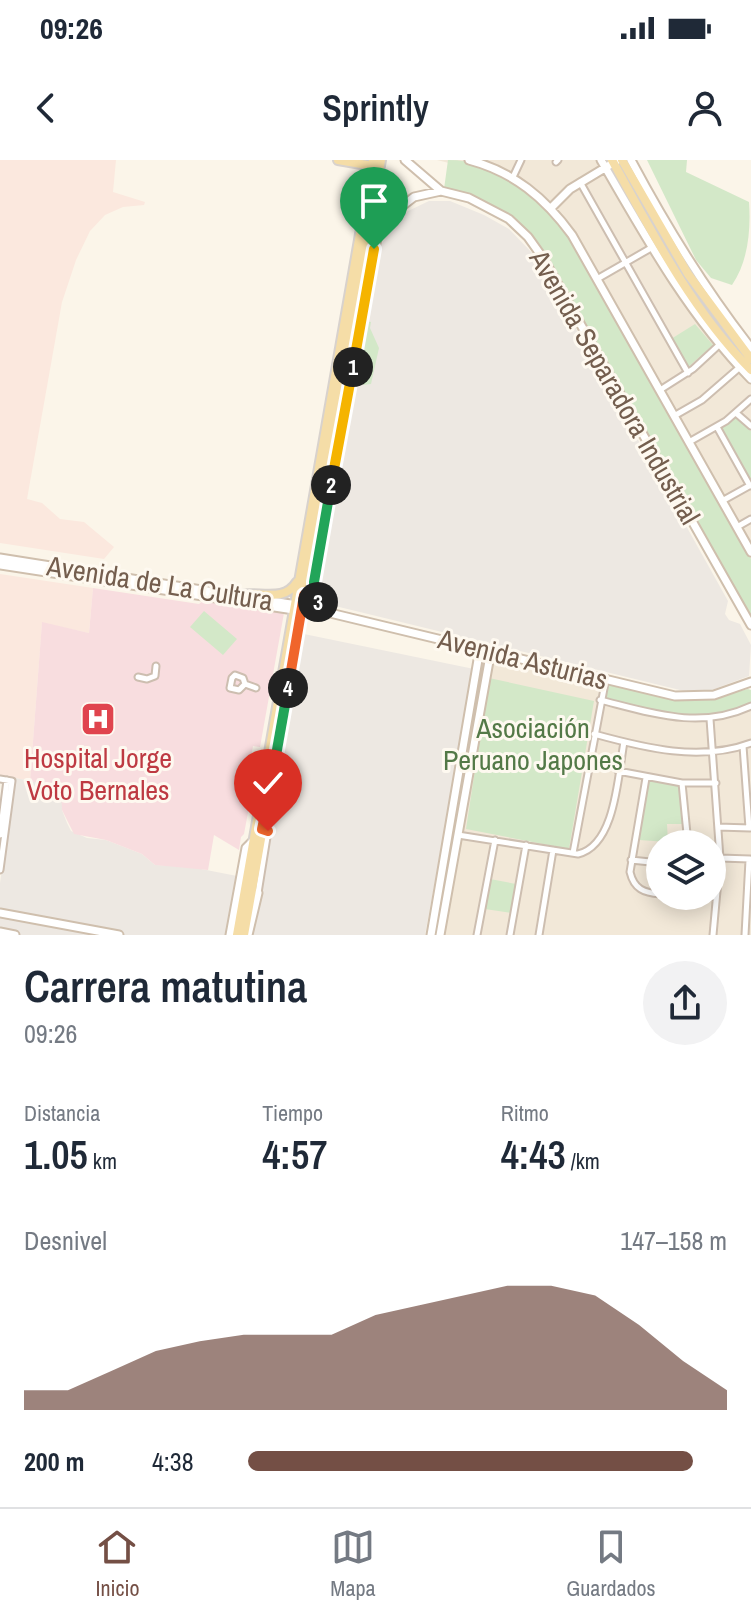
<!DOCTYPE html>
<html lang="es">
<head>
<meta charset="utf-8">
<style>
	:root { --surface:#fff; --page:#f2f2f3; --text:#1f2937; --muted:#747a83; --line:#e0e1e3; --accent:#744f45 }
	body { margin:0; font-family:"Archivo Narrow",sans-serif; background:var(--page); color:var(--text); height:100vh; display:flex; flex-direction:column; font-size:30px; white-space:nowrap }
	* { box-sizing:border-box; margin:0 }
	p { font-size:26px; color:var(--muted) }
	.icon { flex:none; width:44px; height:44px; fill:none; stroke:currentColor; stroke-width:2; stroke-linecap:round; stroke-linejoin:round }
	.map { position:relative; height:775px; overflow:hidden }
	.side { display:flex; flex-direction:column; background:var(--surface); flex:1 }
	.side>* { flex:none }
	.tools { position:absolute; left:646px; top:670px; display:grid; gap:16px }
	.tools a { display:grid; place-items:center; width:80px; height:80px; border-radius:50%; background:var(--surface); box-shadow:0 4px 20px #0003; font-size:40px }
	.pin { position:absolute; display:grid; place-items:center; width:68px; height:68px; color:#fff; margin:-82px -34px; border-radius:50% 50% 50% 0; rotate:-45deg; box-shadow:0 0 8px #0007 }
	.pin .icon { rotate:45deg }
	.km { position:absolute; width:40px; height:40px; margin:-20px; border-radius:50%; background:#222; color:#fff; font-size:22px; line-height:40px; text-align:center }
	.round { display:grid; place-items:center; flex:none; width:84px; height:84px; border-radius:42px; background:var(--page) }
	.summary { display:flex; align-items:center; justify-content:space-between; height:136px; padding:0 24px }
	h1 { font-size:44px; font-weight:600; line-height:60px }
	.figures { display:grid; grid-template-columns:repeat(3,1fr); gap:12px; height:136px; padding:8px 24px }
	.figures div { display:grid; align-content:center }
	.figures b { font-size:40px; font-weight:600 }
	.figures small { font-size:22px; font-weight:400 }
	.figures p { font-size:22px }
	.chart { height:224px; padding:16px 24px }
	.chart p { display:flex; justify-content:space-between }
	.chart svg { width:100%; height:144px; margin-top:8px; fill:var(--accent); opacity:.7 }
	ul { padding:0 24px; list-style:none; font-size:26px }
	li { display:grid; grid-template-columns:128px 96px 1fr; align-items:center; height:60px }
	li i { height:20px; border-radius:10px; background:var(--accent) }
	.status { display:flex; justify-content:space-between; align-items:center; height:56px; padding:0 40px; background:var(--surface); direction:ltr }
	.status svg { height:22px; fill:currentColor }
	header { display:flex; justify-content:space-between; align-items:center; height:104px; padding:0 24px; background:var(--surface); font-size:36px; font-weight:600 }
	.dock { display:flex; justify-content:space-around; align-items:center; height:112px; border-top:2px solid var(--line); background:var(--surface); font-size:22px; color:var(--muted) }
	.dock a { display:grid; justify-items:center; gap:4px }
	.dock .active { color:var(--accent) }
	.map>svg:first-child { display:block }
</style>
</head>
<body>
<div class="status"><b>09:26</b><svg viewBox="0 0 49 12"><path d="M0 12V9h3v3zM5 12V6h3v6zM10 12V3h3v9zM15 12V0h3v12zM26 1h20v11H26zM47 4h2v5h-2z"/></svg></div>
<header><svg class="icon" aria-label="back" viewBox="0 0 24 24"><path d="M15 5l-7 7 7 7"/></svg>Sprintly<svg class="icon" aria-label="person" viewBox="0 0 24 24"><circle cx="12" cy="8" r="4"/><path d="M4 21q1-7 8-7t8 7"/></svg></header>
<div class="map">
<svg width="751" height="775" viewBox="0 0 751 775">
	<rect width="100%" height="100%" fill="#fbf5e9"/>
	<path fill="#f2e8d8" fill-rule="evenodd" d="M 437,0 L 605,0 L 674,121 L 751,215 L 751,425 L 536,42 L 473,9 Z
		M 486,496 L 691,549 L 751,533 L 751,775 L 436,775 ZM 660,684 L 712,684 L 712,736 L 660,736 Z"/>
	<path fill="#fbe8de" d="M 0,0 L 116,0 L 113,32 L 145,42 L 144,45 L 123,47 L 105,55 L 90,71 L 76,100 L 62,142 L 27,339 L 42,343 L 60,359 L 84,362 L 114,387 L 104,399 L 0,383 Z
		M 0,414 L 93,428 L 89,473 L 42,463 L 30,621 L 0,615 Z"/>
	<path fill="#ede8e2" d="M 429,41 L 450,41 L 484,55 L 509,69 L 536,97 L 728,441 L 725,454 L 729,460 L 740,464 L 751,485 L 749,516 L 709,531 L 684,531 L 331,445 L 316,427 L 374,96 L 392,67 L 408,51 Z
		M 304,474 L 474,509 L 425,775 L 0,775 L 0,723 L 15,618 L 62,627 L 62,650 L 67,663 L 71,671 L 87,678 L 106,680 L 142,694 L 155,705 L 186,706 L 237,716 L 253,711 Z"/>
	<path fill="#f8dddf" d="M 93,428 L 199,444 L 205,439 L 284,453 L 260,587 L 253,586 L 247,619 L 254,620 L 244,674 L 241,677 L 239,690 L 214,675 L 208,710 L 155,705 L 142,694 L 106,680 L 74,674 L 62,650 L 61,627 L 30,621 L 42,462 L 89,473 Z"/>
	<path fill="#d3e8c8" d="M 448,0 C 495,0 527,31 560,60 L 751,399 L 751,464 L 540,88 C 515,55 485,36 444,29 Z
		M 647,0 L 687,0 L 686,12 L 749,42 C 751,70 748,102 732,125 L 711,118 L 696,100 Z
		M 366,161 L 371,162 L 370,168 L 379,188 L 371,224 L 363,225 L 364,219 L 355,217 Z
		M 695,164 L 713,185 L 687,208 L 671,179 Z
		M 736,256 L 751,271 L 751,322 L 720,268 Z
		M 204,451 L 237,479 L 223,495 L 190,467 Z
		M 489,518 L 594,541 L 569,689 L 466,669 Z
		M 606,522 L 680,539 L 704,540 L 748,529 L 751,530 L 751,543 C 700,566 654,552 603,539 Z
		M 648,621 L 680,625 L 683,664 L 667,664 L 668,682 L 639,680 Z
		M 490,719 L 516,724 L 511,753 L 485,749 Z"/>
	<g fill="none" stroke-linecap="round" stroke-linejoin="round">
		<g stroke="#cdbeb0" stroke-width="9">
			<path id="street" d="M 556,2 L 558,0
				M 513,17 L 521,0
				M 580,22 L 688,213
				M 597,119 L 651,88
				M 660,230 L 693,209 L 719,185
				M 736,253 L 751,266
				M 674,256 L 702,240 L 740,207
				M 717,267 L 750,326
				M 689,282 L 726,261 L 751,239
				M 722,341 L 749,326
				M 737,367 L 751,359
				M 138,517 L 147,519 L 155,516 L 156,506
				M 245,524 L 243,518 L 235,515 L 232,518 L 230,528 L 239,530 L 245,524 L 256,528
				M 600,540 C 652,553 700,570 751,546
				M 710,559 L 720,698 L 713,775
				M 594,574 C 645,588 700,602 751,583
				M 743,586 L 749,668
				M 618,611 L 682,623 L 716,623
				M 646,618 L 630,712 C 634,729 644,733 660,734
				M 0,619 L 12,621 L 0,710
				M 682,623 L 688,684
				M 718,667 L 750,668
				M 0,675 L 7,620
				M 458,675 L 578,694 C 616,685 618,614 624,582
				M 573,693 L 606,518
				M 720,698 L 750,699
				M 631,700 L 660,703
				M 258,733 L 268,671
				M 699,736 L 716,737
				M 477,775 L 495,680
				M 510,775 L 526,685
				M 539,775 L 553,690
				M 745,775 L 749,700"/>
		</g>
		<g stroke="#cfbfad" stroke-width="11">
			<path id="secondary" d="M 405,0 L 441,31 L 469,38 L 509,59 L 528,77 L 543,98 L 751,465
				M 469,0 C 514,12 545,38 572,75 L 751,392
				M 601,0 C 646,78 688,154 751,219
				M 631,0 C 666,66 705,129 751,188
				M 551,48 L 570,29 L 618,0
				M 388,57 L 414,37 L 441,31
				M 0,398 L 297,445
				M 0,405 L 294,450 L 330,453 L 675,536 L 714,535 L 751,522
				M 322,446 L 315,436 L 314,422 L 364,135 L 378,75
				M 0,753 L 119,775
				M 0,772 L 15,775
				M 230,775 L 246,688 L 253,681
				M 248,775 L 258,733
				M 431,775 L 480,488
				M 440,775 L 491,490"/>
		</g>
		<g stroke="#d8d2cd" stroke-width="12">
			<path id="primary" d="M 338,0 L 367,5
				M 612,0 C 652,73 692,150 751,210
				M 622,0 L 688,114 L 751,199
				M 369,87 L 378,68 L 389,55
				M 238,435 C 260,431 284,443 297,422
				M 304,435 L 321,446
				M 237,775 L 373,0
				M 244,775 L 381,0"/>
		</g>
		<use href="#street" stroke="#fff" stroke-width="5"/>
		<use href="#secondary" stroke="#fff" stroke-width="7"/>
		<use href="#primary" stroke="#f5dda7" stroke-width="8"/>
	</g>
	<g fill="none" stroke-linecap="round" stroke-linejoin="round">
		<g stroke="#fff" stroke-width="16">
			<path id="split-1" d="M 353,207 L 374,89"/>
		</g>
		<g stroke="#fff" stroke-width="16">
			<path id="split-2" d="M 331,325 L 353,207"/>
		</g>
		<g stroke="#fff" stroke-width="16">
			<path id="split-3" d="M 318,442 L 314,431 L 314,422 L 331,325"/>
		</g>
		<g stroke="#fff" stroke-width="16">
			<path id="split-4" d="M 288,528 L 304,435 L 321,446 L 318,442"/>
		</g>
		<g stroke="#fff" stroke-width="16">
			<path id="split-5" d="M 267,646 L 288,528"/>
		</g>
		<g stroke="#fff" stroke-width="16">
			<path id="split-6" d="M 267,646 L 262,669 L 268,671"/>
		</g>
		<use href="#split-1" stroke="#f5b400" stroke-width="10"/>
		<use href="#split-2" stroke="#f5b400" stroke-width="10"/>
		<use href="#split-3" stroke="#22a559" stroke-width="10"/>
		<use href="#split-4" stroke="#f0652b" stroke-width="10"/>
		<use href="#split-5" stroke="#22a559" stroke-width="10"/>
		<use href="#split-6" stroke="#f0652b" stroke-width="10"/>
	</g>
	<defs>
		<g id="hospital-square" transform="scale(1.8)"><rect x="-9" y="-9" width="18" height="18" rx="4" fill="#e0444e" stroke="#fef9f0"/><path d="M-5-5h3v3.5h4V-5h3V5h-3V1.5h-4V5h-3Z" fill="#fff"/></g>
	</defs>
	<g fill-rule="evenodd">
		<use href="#hospital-square" x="98" y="559"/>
	</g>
	<g text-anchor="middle" stroke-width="6" stroke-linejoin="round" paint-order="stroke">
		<g font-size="28" fill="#745e4e" stroke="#fef9f0">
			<text transform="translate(615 227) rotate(60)" y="10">Avenida Separadora Industrial</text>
			<text transform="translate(160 423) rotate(9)" y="10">Avenida de La Cultura</text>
			<text transform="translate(523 499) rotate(14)" y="10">Avenida Asturias</text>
		</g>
		<g font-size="28" fill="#537947" stroke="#fef9f0">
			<text x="533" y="578">Asociación<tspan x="533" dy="32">Peruano Japones</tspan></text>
		</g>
		<g font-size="28" fill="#be3a42" stroke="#fef9f0">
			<text x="98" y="608">Hospital Jorge<tspan x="98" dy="32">Voto Bernales</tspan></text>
		</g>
	</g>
</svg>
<div class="tools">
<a><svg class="icon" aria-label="layers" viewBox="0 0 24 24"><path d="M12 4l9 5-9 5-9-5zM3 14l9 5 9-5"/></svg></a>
</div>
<div class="pin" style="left:374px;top:89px;background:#1e9e55"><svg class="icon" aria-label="arrive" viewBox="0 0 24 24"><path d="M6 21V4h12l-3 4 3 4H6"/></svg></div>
<div class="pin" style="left:268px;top:671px;background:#d93025"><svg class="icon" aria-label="check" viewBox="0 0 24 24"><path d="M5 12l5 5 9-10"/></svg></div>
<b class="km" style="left:353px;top:207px">1</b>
<b class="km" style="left:331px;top:325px">2</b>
<b class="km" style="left:318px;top:442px">3</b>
<b class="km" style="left:288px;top:528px">4</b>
</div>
<section class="side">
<div class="summary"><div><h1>Carrera matutina</h1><p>09:26</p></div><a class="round"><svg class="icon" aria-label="share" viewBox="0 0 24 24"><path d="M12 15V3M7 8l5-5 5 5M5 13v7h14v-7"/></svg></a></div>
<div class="figures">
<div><p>Distancia</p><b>1.05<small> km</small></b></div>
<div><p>Tiempo</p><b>4:57</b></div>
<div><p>Ritmo</p><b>4:43<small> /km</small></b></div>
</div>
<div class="chart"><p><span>Desnivel</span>147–158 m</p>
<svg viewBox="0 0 160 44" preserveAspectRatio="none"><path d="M0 44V38L10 38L20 32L30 26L40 23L50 21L60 21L70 21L80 15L90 12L100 9L110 6L120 6L130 9L140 18L150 29L160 38V44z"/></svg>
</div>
<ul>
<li><b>200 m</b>4:38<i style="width:93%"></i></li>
</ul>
</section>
<nav class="dock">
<a class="active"><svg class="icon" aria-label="home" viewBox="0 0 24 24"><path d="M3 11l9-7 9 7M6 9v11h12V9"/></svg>Inicio</a>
<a><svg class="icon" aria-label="map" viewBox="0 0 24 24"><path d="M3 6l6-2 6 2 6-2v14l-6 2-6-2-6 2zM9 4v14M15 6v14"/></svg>Mapa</a>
<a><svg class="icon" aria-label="saved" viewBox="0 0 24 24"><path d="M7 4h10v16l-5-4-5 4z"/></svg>Guardados</a>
</nav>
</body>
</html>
